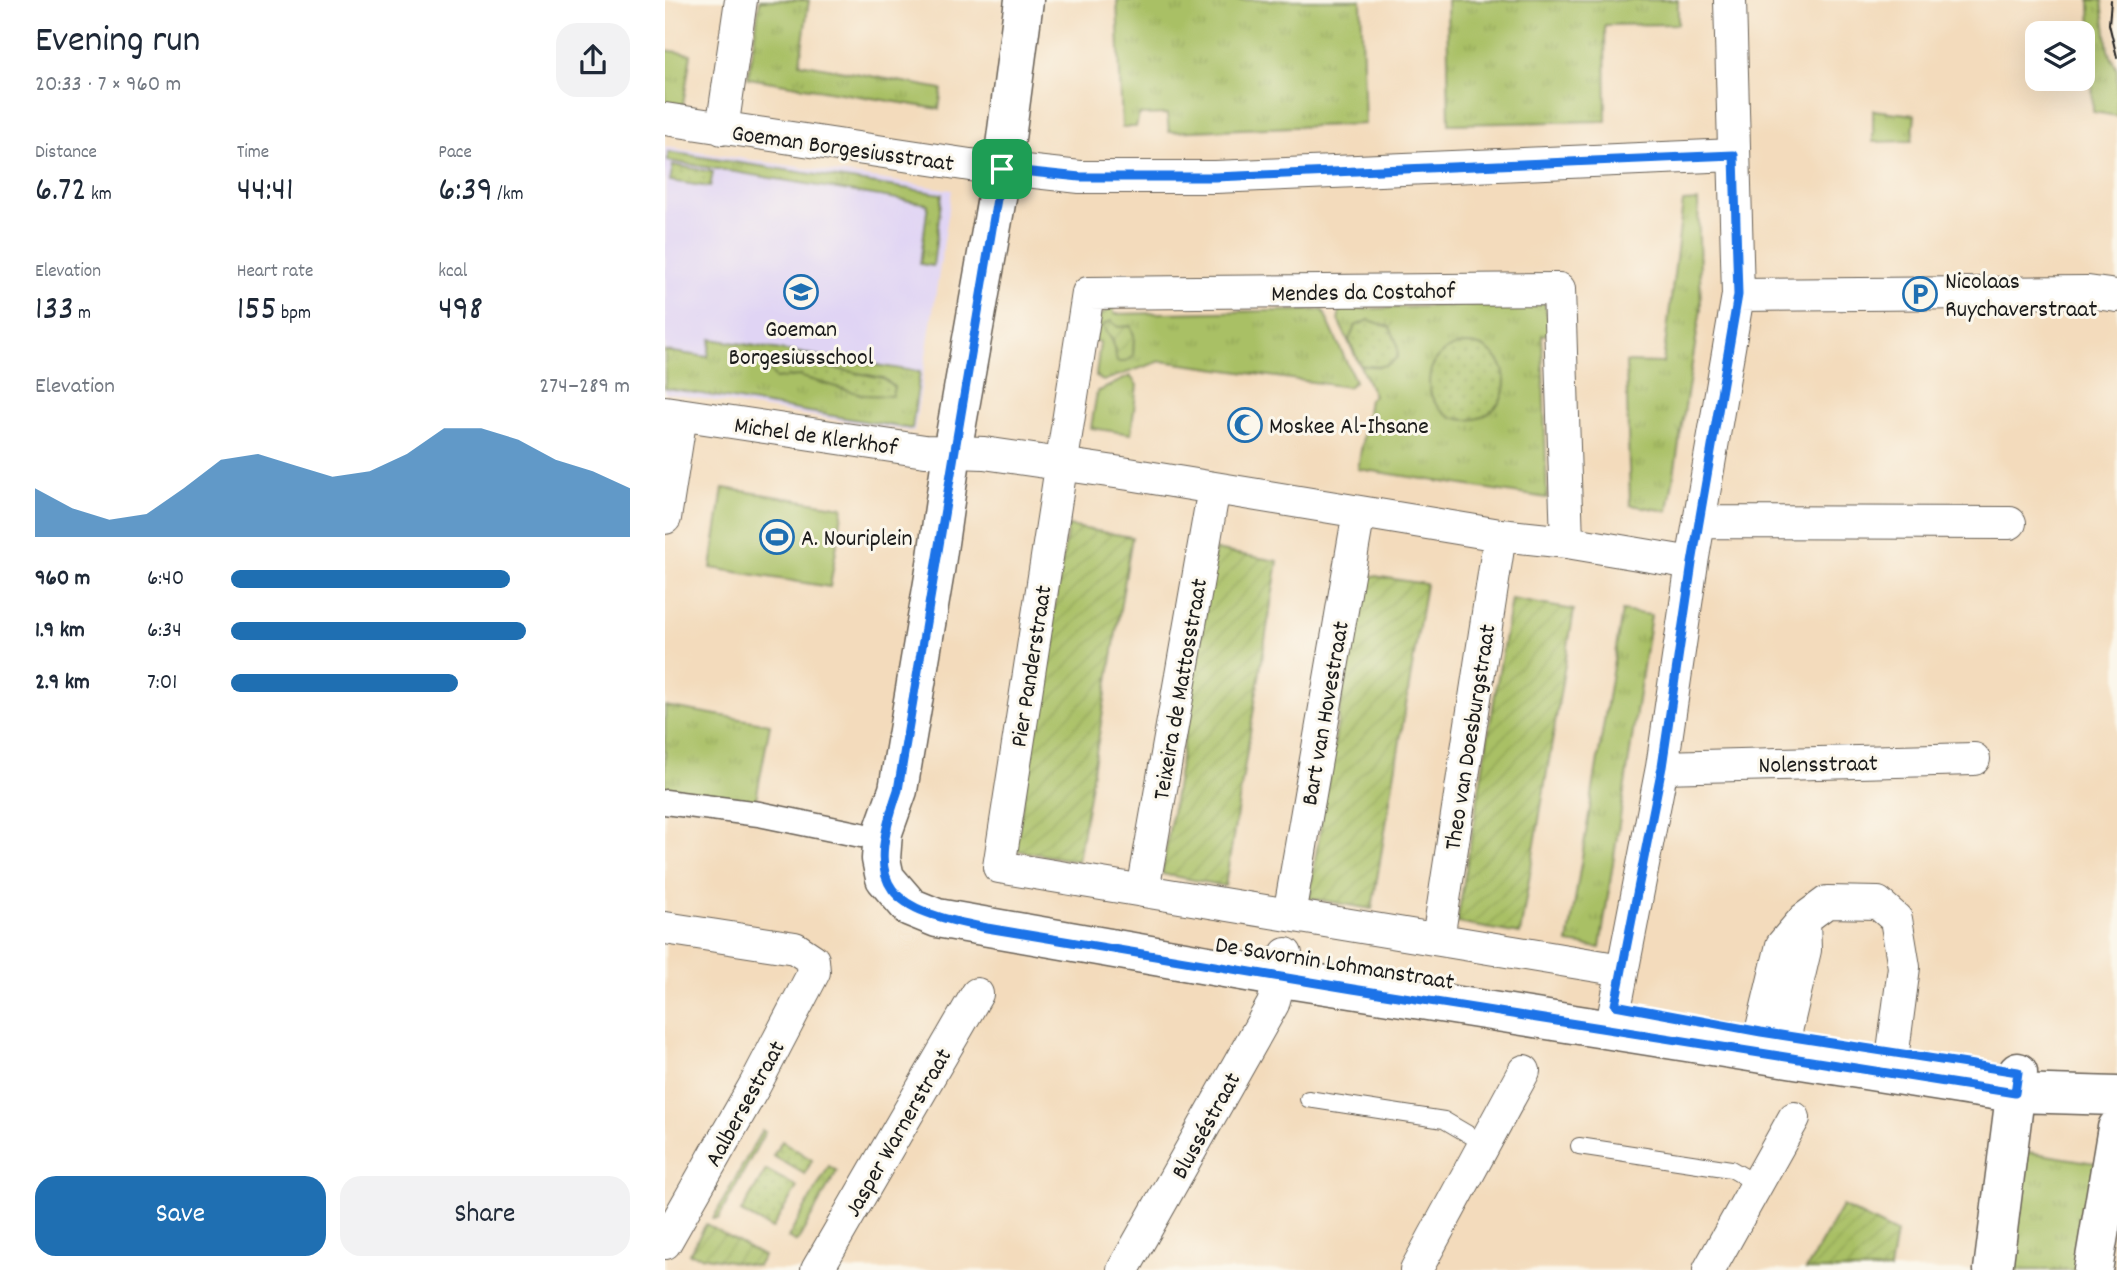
<!DOCTYPE html>
<html lang="en">
<head>
<meta charset="utf-8">
<style>
	:root { --surface:#fff; --page:#f2f2f3; --text:#1f2937; --muted:#747a83; --accent:#1f6fb2 }
	body { margin:0; font-family:Dekko,sans-serif; background:var(--page); color:var(--text); height:100vh; display:flex; flex-direction:column; font-size:26px; white-space:nowrap }
	* { box-sizing:border-box; margin:0 }
	p { font-size:23px; color:var(--muted) }
	.icon { flex:none; width:38px; height:38px; fill:none; stroke:currentColor; stroke-width:2; stroke-linecap:round; stroke-linejoin:round }
	.map { position:relative; flex:1; overflow:hidden }
	.side { display:flex; flex-direction:column; background:var(--surface); width:665px }
	.side>* { flex:none }
	.fabs { position:absolute; left:1360px; top:21px; display:grid; gap:14px }
	.fabs a { display:grid; place-items:center; width:70px; height:70px; border-radius:14px; background:var(--surface); box-shadow:0 7px 28px #0002; font-size:35px }
	.pin { position:absolute; display:grid; place-items:center; width:60px; height:60px; color:#fff; margin:-30px; border-radius:14px; box-shadow:0 4px 10px #0006 }
	.round { display:grid; place-items:center; flex:none; width:74px; height:74px; border-radius:21px; background:var(--page) }
	.head { display:flex; align-items:center; justify-content:space-between; height:119px; padding:0 35px }
	h1 { font-size:38px; font-weight:600; line-height:52px }
	.figures { display:grid; grid-template-columns:repeat(3,1fr); gap:10px; height:119px; padding:7px 35px }
	.figures div { display:grid; align-content:center }
	.figures b { font-size:35px; font-weight:600 }
	.figures small { font-size:19px; font-weight:400 }
	.figures p { font-size:19px }
	.chart { height:196px; padding:14px 35px }
	.chart p { display:flex; justify-content:space-between }
	.chart svg { width:100%; height:126px; margin-top:7px; fill:var(--accent); opacity:.7 }
	.cta { display:flex; gap:14px; margin-top:auto; padding:14px 35px }
	.cta a { flex:1; height:80px; border-radius:21px; background:var(--accent); color:#fff; font-size:28px; font-weight:600; line-height:80px; text-align:center }
	.cta a+a { background:var(--page); color:var(--text) }
	ul { padding:0 35px; list-style:none; font-size:23px }
	li { display:grid; grid-template-columns:112px 84px 1fr; align-items:center; height:52px }
	li i { height:18px; border-radius:9px; background:var(--accent) }
	main { display:flex; flex:1; min-height:0 }
	.map>svg:first-child { display:block }
</style>
</head>
<body>
<main>
<section class="side">
<div class="head"><div><h1>Evening run</h1><p>20:33 · 7 × 960 m</p></div><a class="round"><svg class="icon" aria-label="share" viewBox="0 0 24 24"><path d="M12 15V3M7 8l5-5 5 5M5 13v7h14v-7"/></svg></a></div>
<div class="figures">
<div><p>Distance</p><b>6.72<small> km</small></b></div>
<div><p>Time</p><b>44:41</b></div>
<div><p>Pace</p><b>6:39<small> /km</small></b></div>
</div>
<div class="figures">
<div><p>Elevation</p><b>133<small> m</small></b></div>
<div><p>Heart rate</p><b>155<small> bpm</small></b></div>
<div><p>kcal</p><b>498</b></div>
</div>
<div class="chart"><p><span>Elevation</span>274–289 m</p>
<svg viewBox="0 0 160 44" preserveAspectRatio="none"><path d="M0 44V27L10 34L20 38L30 36L40 27L50 17L60 15L70 19L80 23L90 21L100 15L110 6L120 6L130 10L140 17L150 21L160 27V44z"/></svg>
</div>
<ul>
<li><b>960 m</b>6:40<i style="width:70%"></i></li>
<li><b>1.9 km</b>6:34<i style="width:74%"></i></li>
<li><b>2.9 km</b>7:01<i style="width:57%"></i></li>
</ul>
<div class="cta"><a>Save</a><a>Share</a></div>
</section>
<div class="map">
<svg width="1452" height="1270" viewBox="0 0 1452 1270">
	<defs>
		<pattern id="grass-tufts" width="24" height="20" patternUnits="userSpaceOnUse" patternTransform="scale(1.75)"><rect width="24" height="20" fill="#a9c065"/><path d="M3 7l-1-3M5 7V3M7 7l1-3M15 17l-1-3M17 17v-4M19 17l1-3" fill="none" stroke="#91a457"/></pattern>
		<pattern id="park-dots" width="8" height="8" patternUnits="userSpaceOnUse" patternTransform="scale(1.75)"><rect width="8" height="8" fill="#a9c065"/><path d="M2 2h.1M6 6h.1" fill="none" stroke="#91a457" stroke-width="1.8" stroke-linecap="round"/></pattern>
		<pattern id="garden-furrows" width="10" height="10" patternUnits="userSpaceOnUse" patternTransform="scale(1.75)"><rect width="10" height="10" fill="#a9c065"/><path d="M-1 1l2-2M0 10L10 0M9 11l2-2" fill="none" stroke="#91a457"/></pattern>
	</defs>
	<rect width="100%" height="100%" fill="#fbf7ec"/>
	<filter id="ink" filterUnits="userSpaceOnUse"><feTurbulence type="fractalNoise" baseFrequency=".0143" numOctaves="2"/><feDisplacementMap in="SourceGraphic" scale="14" xChannelSelector="R" yChannelSelector="G"/><feConvolveMatrix kernelMatrix="1 2 1 2 8 2 1 2 1" color-interpolation-filters="sRGB"/></filter>
	<filter id="wash" filterUnits="userSpaceOnUse"><feTurbulence type="fractalNoise" baseFrequency=".00686" numOctaves="4" result="noise"/><feDisplacementMap in="SourceGraphic" scale="28" xChannelSelector="R" yChannelSelector="G"/><feGaussianBlur stdDeviation="1.57" result="paint"/><feColorMatrix in="noise" values="0 0 0 0 0 0 0 0 0 0 0 0 0 0 0 0 0 1.4 0 .05"/><feComposite in="paint" operator="in"/></filter>
	<g filter="url(#wash)">
		<rect width="100%" height="100%" fill="#f3dbbc"/>
		<path fill="#e0d4f4" d="M 0,147 L 287,190 L 249,432 L 0,393 Z"/>
		<path fill="url(#grass-tufts)" stroke="#626e40" stroke-width="2" d="M 95,0 L 144,0 L 135,63 L 277,89 L 274,109 L 83,78 Z
			M 452,0 L 696,0 L 700,124 L 504,132 L 502,114 L 474,115 L 471,127 L 457,127 Z
			M 782,0 L 1013,0 L 1013,24 L 940,25 L 941,121 L 784,124 Z
			M 1425,0 L 1437,0 L 1443,50 L 1452,69 L 1452,116 L 1428,112 Z
			M 0,50 L 26,54 L 18,105 L 0,102 Z
			M 1208,110 L 1250,115 L 1247,141 L 1208,142 Z
			M 3,152 L 277,194 L 268,266 L 255,264 L 263,204 L 3,161 Z
			M 1033,201 L 1036,309 L 1003,511 L 965,505 L 961,362 L 998,363 L 1018,202 Z
			M 879,302 L 887,334 L 877,335 L 882,498 L 693,469 L 704,399 L 709,395 L 673,320 L 675,310 Z
			M 449,307 L 449,314 L 658,310 L 690,381 L 683,387 L 496,361 L 438,381 L 431,376 L 435,342 L 427,340 L 436,315 Z
			M 46,339 L 255,372 L 247,429 L 0,388 L 0,351 L 43,357 Z
			M 465,376 L 472,385 L 466,434 L 426,428 L 432,392 Z
			M 957,611 L 986,615 L 935,948 L 903,943 Z
			M 0,706 L 105,724 L 90,805 L 0,792 Z
			M 97,1130 L 100,1132 L 53,1219 L 48,1219 Z
			M 1357,1151 L 1437,1164 L 1421,1270 L 1337,1270 Z
			M 164,1166 L 172,1171 L 132,1242 L 123,1238 Z"/>
		<path fill="url(#park-dots)" stroke="#626e40" stroke-width="2" d="M 8,165 L 48,172 L 45,187 L 5,181 Z
			M 704,320 L 725,327 L 732,343 L 733,356 C 722,369 711,367 695,365 L 684,340 L 690,326 Z
			M764 382a38 38 0 1 1 76 0a38 38 0 1 1-76 0Z
			M 121,359 L 218,378 L 229,387 L 227,396 L 199,395 L 133,376 L 111,379 L 105,371 L 110,362 Z
			M 117,1141 L 147,1160 L 140,1174 L 108,1156 Z
			M 101,1170 L 132,1187 L 107,1229 L 76,1212 Z"/>
		<path fill="url(#garden-furrows)" stroke="#626e40" stroke-width="2" d="M 446,321 L 453,327 L 465,326 L 469,335 L 468,357 L 459,362 L 452,362 L 448,341 L 437,326 Z
			M 403,526 L 467,537 L 413,861 L 350,850 Z
			M 550,550 L 613,561 L 560,886 L 497,874 Z
			M 697,574 L 761,584 L 707,909 L 644,898 Z
			M 846,599 L 909,610 L 855,934 L 792,923 Z
			M 1177,1206 L 1231,1233 L 1225,1270 L 1141,1270 Z
			M 41,1224 L 98,1256 L 92,1266 L 24,1254 Z"/>
		<path fill="#a9c065" stroke="#626e40" stroke-width="2" d="M 58,488 L 178,507 L 165,587 L 46,568 Z"/>
	</g>
	<g filter="url(#ink)">
		<g fill="none" stroke-linecap="round" stroke-linejoin="round">
			<g stroke="#675f54" stroke-width="18">
				<path id="service" d="M 643,1099 L 779,1120 L 820,1144
					M 914,1146 L 1066,1169 L 1092,1184"/>
			</g>
			<g stroke="#675f54" stroke-width="27">
				<path id="pedestrian" d="M 0,802 L 94,814 L 196,835"/>
			</g>
			<g stroke="#675f54" stroke-width="34">
				<path id="minor" d="M 0,119 L 305,165 L 415,177 L 550,177 L 1069,155
					M 57,129 L 76,0
					M 1073,295 L 1423,292 L 1452,296
					M 0,412 L 260,451 L 319,453 L 464,474 L 835,535 L 902,542 L 1027,563
					M 0,518 L 16,415
					M 1034,522 L 1345,523
					M 902,542 L 894,289 L 423,293 L 334,867 L 957,970
					M 997,767 L 1309,759
					M 478,891 L 549,488
					M 624,915 L 694,512
					M 0,928 L 130,948 L 148,960 L 149,972 L 90,1085 L 0,1243
					M 773,939 L 835,535
					M 946,1030 L 997,767 L 1027,563 L 1073,295 L 1065,0
					M 1091,1053 L 1117,945 L 1139,919 L 1162,902 L 1213,903 L 1231,919 L 1239,967 L 1225,1074
					M 1115,1057 L 1140,950 L 1139,919
					M 152,1270 L 312,994
					M 458,1270 L 608,1004 L 621,954
					M 751,1270 L 859,1071
					M 1044,1270 L 1129,1118"/>
			</g>
			<g stroke="#675f54" stroke-width="41">
				<path id="tertiary" d="M 359,0 L 337,169 L 287,452 L 270,571 L 233,790 L 218,832 L 216,859 L 220,878 L 245,907 L 272,918 L 617,978 L 1307,1087 L 1350,1093 L 1452,1096
					M 1328,1270 L 1353,1072
					M 1428,1270 L 1452,1128"/>
			</g>
			<use href="#service" stroke="#fff" stroke-width="16"/>
			<use href="#pedestrian" stroke="#fff" stroke-width="24"/>
			<use href="#minor" stroke="#fff" stroke-width="32"/>
			<use href="#tertiary" stroke="#fff" stroke-width="38"/>
			<path stroke="#1c1c1c" stroke-width="2" d="M 1446,0 L 1444,24 L 1452,57"/>
		</g>
	</g>
	<g fill="none" stroke-linecap="round" stroke-linejoin="round" filter="url(#ink)">
		<g stroke="#fff" stroke-width="14">
			<path id="route" d="M 1069,155 L 1073,295 L 1027,563 L 997,767 L 950,1005 L 1096,1032 L 1353,1072 L 1350,1093 L 688,989 L 322,928 C 224,909 198,891 233,790 L 337,169 L 415,177 L 550,177 Z"/>
		</g>
		<use href="#route" stroke="#1a73e8" stroke-width="9"/>
	</g>
	<defs>
		<g id="school-ring" transform="scale(1.75)"><circle r="9.5" fill="#fbf7ec" stroke="#1f6fb2" stroke-width="1.5"/><path d="M0-5L7-2L0 1L-7-2ZM-4 1L0 2.5L4 1V4Q0 6-4 4Z" fill="#1f6fb2"/></g>
		<g id="parking-ring" transform="scale(1.75)"><circle r="9.5" fill="#fbf7ec" stroke="#1f6fb2" stroke-width="1.5"/><path d="M-3.5-5.5H1a3.5 3.5 0 0 1 0 7H-1V5.5H-3.5ZM-1-3.4V-.6H.8a1.4 1.4 0 0 0 0-2.8Z" fill="#1f6fb2"/></g>
		<g id="mosque-ring" transform="scale(1.75)"><circle r="9.5" fill="#fbf7ec" stroke="#1f6fb2" stroke-width="1.5"/><path d="M3.5-4.9A6 6 0 1 0 3.5 4.9A5 5 0 1 1 3.5-4.9Z" fill="#1f6fb2"/></g>
		<g id="stadium-ring" transform="scale(1.75)"><circle r="9.5" fill="#fbf7ec" stroke="#1f6fb2" stroke-width="1.5"/><path d="M0-5a6.5 5 0 1 0 0 10a6.5 5 0 1 0 0-10ZM-3.5-1.8h7v3.6h-7Z" fill="#1f6fb2"/></g>
	</defs>
	<g fill-rule="evenodd">
		<use href="#school-ring" x="136" y="292"/>
		<use href="#parking-ring" x="1255" y="294"/>
		<use href="#mosque-ring" x="580" y="425"/>
		<use href="#stadium-ring" x="112" y="537"/>
	</g>
	<g text-anchor="middle" stroke-width="6" stroke-linejoin="round" paint-order="stroke">
		<g font-size="24" fill="#1c1c1c" stroke="#fbf7ec">
			<text transform="translate(178 147) rotate(8)" y="8">Goeman Borgesiusstraat</text>
			<text transform="translate(698 291) rotate(-1)" y="8">Mendes da Costahof</text>
			<text transform="translate(151 435) rotate(8)" y="8">Michel de Klerkhof</text>
			<text transform="translate(365 666) rotate(-81)" y="8">Pier Panderstraat</text>
			<text transform="translate(514 689) rotate(-80)" y="8">Teixeira de Mattosstraat</text>
			<text transform="translate(659 713) rotate(-80)" y="8">Bart van Hovestraat</text>
			<text transform="translate(804 737) rotate(-81)" y="8">Theo van Doesburgstraat</text>
			<text transform="translate(1153 763) rotate(-1)" y="8">Nolensstraat</text>
			<text transform="translate(670 962) rotate(9)" y="8">De Savornin Lohmanstraat</text>
			<text transform="translate(79 1103) rotate(-61)" y="8">Aalbersestraat</text>
			<text transform="translate(540 1125) rotate(-61)" y="8">Blusséstraat</text>
			<text transform="translate(232 1132) rotate(-60)" y="8">Jasper Warnerstraat</text>
		</g>
		<g font-size="24" fill="#1c1c1c" stroke="#fbf7ec" text-anchor="start">
			<text x="1280" y="288">Nicolaas<tspan x="1280" dy="28">Ruychaverstraat</tspan></text>
			<text x="136" y="336" text-anchor="middle">Goeman<tspan x="136" dy="28">Borgesiusschool</tspan></text>
			<text x="604" y="433">Moskee Al-Ihsane</text>
			<text x="136" y="545">A. Nouriplein</text>
		</g>
	</g>
</svg>
<div class="fabs">
<a><svg class="icon" aria-label="layers" viewBox="0 0 24 24"><path d="M12 4l9 5-9 5-9-5zM3 14l9 5 9-5"/></svg></a>
</div>
<div class="pin" style="left:337px;top:169px;background:#1e9e55"><svg class="icon" aria-label="arrive" viewBox="0 0 24 24"><path d="M6 21V4h12l-3 4 3 4H6"/></svg></div>
</div>
</main>
</body>
</html>
